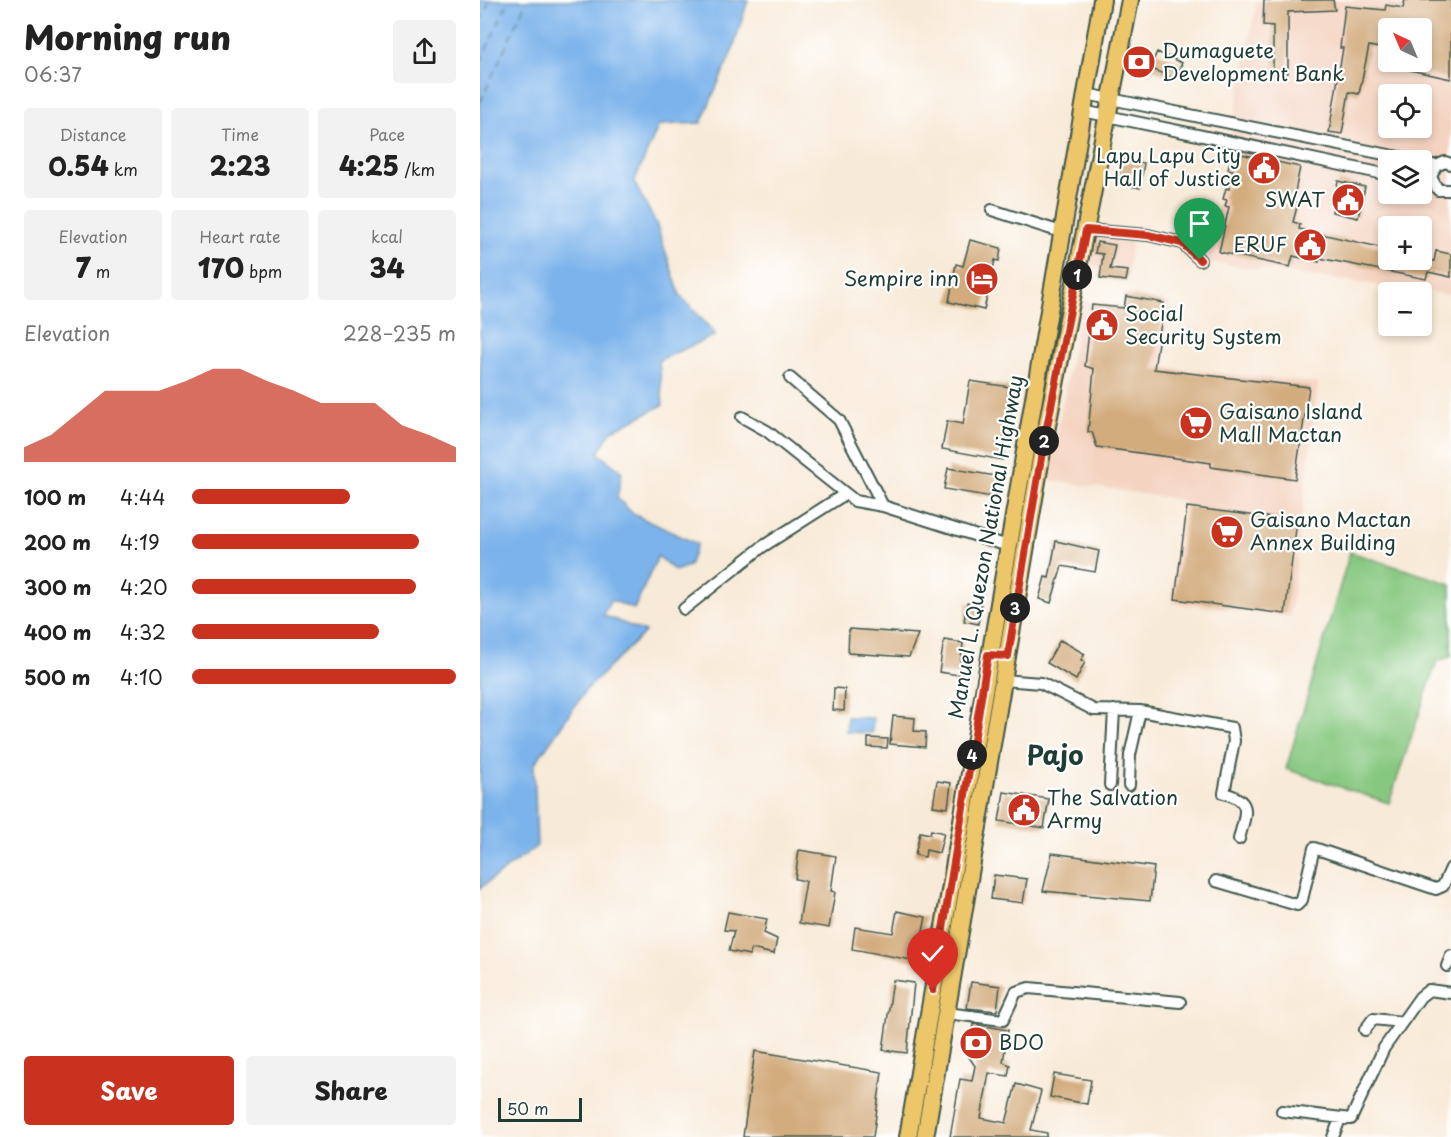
<!DOCTYPE html>
<html lang="en">
<head>
<meta charset="utf-8">
<style>
	:root { --surface:#fff; --page:#f2f2f2; --text:#222; --muted:#767676; --accent:#c8321e }
	body { margin:0; font-family:"Playpen Sans",sans-serif; background:var(--page); color:var(--text); height:100vh; display:flex; flex-direction:column; font-size:22px; white-space:nowrap }
	* { box-sizing:border-box; margin:0 }
	p { font-size:20px; color:var(--muted) }
	.icon { flex:none; width:33px; height:33px; fill:none; stroke:currentColor; stroke-width:2; stroke-linecap:round; stroke-linejoin:round }
	.map { position:relative; flex:1; overflow:hidden }
	.panel { display:flex; flex-direction:column; background:var(--surface); width:480px }
	.panel>* { flex:none }
	.needle { width:39px; rotate:316deg }
	.fabs { position:absolute; left:898px; top:18px; display:grid; gap:12px }
	.fabs a { display:grid; place-items:center; width:54px; height:54px; border-radius:6px; background:var(--surface); box-shadow:0 3px 9px #0003; font-size:30px }
	.scale { position:absolute; left:18px; bottom:15px; width:84px; box-sizing:border-box; padding-left:6px; border:3px solid #1f3d34; border-top:0; font-size:16px; line-height:21px; white-space:nowrap; color:#1f3d34; -webkit-text-stroke:4px #fff; paint-order:stroke }
	.pin { position:absolute; display:grid; place-items:center; width:51px; height:51px; color:#fff; margin:-62px -26px; border-radius:50% 50% 50% 0; rotate:-45deg; box-shadow:0 0 6px #0007 }
	.pin .icon { rotate:45deg }
	.km { position:absolute; width:30px; height:30px; margin:-15px; border-radius:50%; background:#222; color:#fff; font-size:16px; line-height:30px; text-align:center }
	.round { display:grid; place-items:center; flex:none; width:63px; height:63px; border-radius:6px; background:var(--page) }
	.headline { display:flex; align-items:center; justify-content:space-between; height:102px; padding:0 24px }
	h1 { font-size:33px; font-weight:800; line-height:45px }
	.metrics { display:grid; grid-template-columns:repeat(3,1fr); gap:9px; height:102px; padding:6px 24px }
	.metrics div { display:grid; align-content:center; border-radius:6px; background:var(--page); text-align:center }
	.metrics b { font-size:26px; font-weight:800 }
	.metrics small { font-size:16px; font-weight:400 }
	.metrics p { font-size:16px }
	.chart { height:168px; padding:12px 24px }
	.chart p { display:flex; justify-content:space-between }
	.chart svg { width:100%; height:108px; margin-top:6px; fill:var(--accent); opacity:.7 }
	.button { display:flex; gap:12px; margin-top:auto; padding:12px 24px }
	.button a { flex:1; height:69px; border-radius:6px; background:var(--accent); color:#fff; font-size:24px; font-weight:800; line-height:69px; text-align:center }
	.button a+a { background:var(--page); color:var(--text) }
	ul { padding:0 24px; list-style:none; font-size:20px }
	li { display:grid; grid-template-columns:96px 72px 1fr; align-items:center; height:45px }
	li i { height:15px; border-radius:8px; background:var(--accent) }
	main { display:flex; flex:1; min-height:0 }
	.map>svg:first-child { display:block }
</style>
</head>
<body>
<main>
<section class="panel">
<div class="headline"><div><h1>Morning run</h1><p>06:37</p></div><a class="round"><svg class="icon" aria-label="share" viewBox="0 0 24 24"><path d="M12 15V3M7 8l5-5 5 5M5 13v7h14v-7"/></svg></a></div>
<div class="metrics">
<div><p>Distance</p><b>0.54<small> km</small></b></div>
<div><p>Time</p><b>2:23</b></div>
<div><p>Pace</p><b>4:25<small> /km</small></b></div>
</div>
<div class="metrics">
<div><p>Elevation</p><b>7<small> m</small></b></div>
<div><p>Heart rate</p><b>170<small> bpm</small></b></div>
<div><p>kcal</p><b>34</b></div>
</div>
<div class="chart"><p><span>Elevation</span>228–235 m</p>
<svg viewBox="0 0 160 44" preserveAspectRatio="none"><path d="M0 44V38L10 33L20 24L30 15L40 15L50 15L60 11L70 6L80 6L90 11L100 15L110 20L120 20L130 20L140 29L150 33L160 38V44z"/></svg>
</div>
<ul>
<li><b>100 m</b>4:44<i style="width:60%"></i></li>
<li><b>200 m</b>4:19<i style="width:86%"></i></li>
<li><b>300 m</b>4:20<i style="width:85%"></i></li>
<li><b>400 m</b>4:32<i style="width:71%"></i></li>
<li><b>500 m</b>4:10<i style="width:100%"></i></li>
</ul>
<div class="button"><a>Save</a><a>Share</a></div>
</section>
<div class="map">
<svg width="971" height="1137" viewBox="0 0 971 1137">
	<rect width="100%" height="100%" fill="#fff"/>
	<filter id="ink" filterUnits="userSpaceOnUse"><feTurbulence type="fractalNoise" baseFrequency=".0167" numOctaves="2"/><feDisplacementMap in="SourceGraphic" scale="12" xChannelSelector="R" yChannelSelector="G"/><feConvolveMatrix kernelMatrix="1 2 1 2 8 2 1 2 1" color-interpolation-filters="sRGB"/></filter>
	<filter id="wash" filterUnits="userSpaceOnUse"><feTurbulence type="fractalNoise" baseFrequency=".008" numOctaves="4" result="noise"/><feDisplacementMap in="SourceGraphic" scale="24" xChannelSelector="R" yChannelSelector="G"/><feGaussianBlur stdDeviation="1.35" result="paint"/><feColorMatrix in="noise" values="0 0 0 0 0 0 0 0 0 0 0 0 0 0 0 0 0 1.4 0 .05"/><feComposite in="paint" operator="in"/></filter>
	<g filter="url(#wash)">
		<rect width="100%" height="100%" fill="#f8ead8"/>
		<path fill="#f4d3c0" fill-rule="evenodd" d="M 777,0 L 971,0 L 971,295 L 727,262 ZM 909,28 L 942,28 L 942,62 L 909,62 ZM 909,94 L 942,94 L 942,128 L 909,128 ZM 909,160 L 942,160 L 942,194 L 909,194 ZM 909,226 L 942,226 L 942,260 L 909,260 Z
			M 612,235 L 652,240 L 648,270 L 607,265 Z
			M 644,292 L 690,303 L 681,367 L 838,383 L 810,617 L 691,603 L 703,500 L 568,480 L 602,300 L 642,306 Z"/>
		<path fill="#87c880" stroke="#53825a" stroke-width="1.5" d="M 870,552 L 971,584 L 971,657 L 957,661 L 909,803 L 806,769 Z"/>
		<path fill="#7bb3eb" stroke="#4d7890" stroke-width="1.5" d="M 0,0 L 268,0 L 253,49 L 221,123 L 179,125 L 154,182 L 176,223 L 200,295 L 236,335 L 179,360 L 183,405 L 131,431 L 118,453 L 142,472 L 137,498 L 153,514 L 217,544 L 209,566 L 195,571 L 178,556 L 154,609 L 131,600 L 123,615 L 165,632 L 106,690 L 54,765 L 57,846 L 0,888 Z
			M 367,717 L 393,718 L 392,733 L 366,732 Z"/>
		<g fill="none" stroke-linecap="round" stroke-linejoin="round">
			<path stroke="#3b606b" stroke-width="1.5" stroke-dasharray="8 6" stroke-linecap="butt" d="M 0,22 L 10,0
				M 0,63 L 29,0
				M 0,103 L 47,0"/>
		</g>
		<g id="blocks">
			<path fill="#d3ac7e" d="M 784,0 L 853,0 L 855,10 L 808,12 L 808,73 L 793,73 L 793,26 L 783,25 Z
				M 925,0 L 971,0 L 971,79 L 907,65 L 908,62 L 942,62 L 942,28 L 909,28 L 909,50 L 889,46 L 879,94 L 869,92 L 862,134 L 849,132 L 863,48 L 860,48 L 865,6 L 905,10 L 906,5 L 923,8 Z
				M 677,52 L 702,63 L 695,79 L 670,68 Z
				M 752,152 L 820,167 L 813,202 L 818,203 L 813,222 L 820,224 L 819,229 L 908,249 L 905,260 L 954,261 L 956,251 L 971,254 L 971,277 L 948,272 L 946,279 L 839,258 L 839,262 L 813,256 L 810,267 L 739,252 L 749,207 L 745,206 L 747,200 L 743,199 L 746,188 L 749,189 L 753,170 L 748,169 Z
				M 641,159 L 664,163 L 660,188 L 637,184 Z
				M 858,181 L 885,187 L 878,218 L 852,212 Z
				M 490,240 L 521,248 L 519,261 L 515,260 L 504,310 L 469,302 L 476,264 L 483,266 Z
				M 617,242 L 635,245 L 630,269 L 648,271 L 646,281 L 620,278 L 623,254 L 615,253 Z
				M 646,296 L 684,303 L 674,369 L 829,387 L 815,479 L 731,467 L 731,463 L 617,447 L 612,432 L 608,432 L 614,369 L 605,366 L 612,305 L 644,308 Z
				M 490,381 L 537,388 L 522,460 L 462,449 L 467,421 L 483,424 Z
				M 468,468 L 522,477 L 518,498 L 464,489 Z
				M 707,507 L 817,521 L 805,614 L 695,599 Z
				M 576,541 L 619,551 L 615,572 L 582,566 L 571,603 L 559,599 L 565,577 L 569,578 Z
				M 487,603 L 501,605 L 498,624 L 484,621 Z
				M 369,629 L 438,634 L 429,657 L 368,653 Z
				M 464,640 L 483,643 L 479,675 L 459,672 Z
				M 580,640 L 605,654 L 601,660 L 605,662 L 596,680 L 567,663 Z
				M 354,688 L 365,689 L 364,711 L 353,710 Z
				M 413,716 L 435,718 L 434,731 L 446,732 L 445,747 L 410,744 Z
				M 388,738 L 408,739 L 407,748 L 388,747 Z
				M 457,781 L 471,783 L 468,808 L 453,806 Z
				M 524,792 L 569,799 L 564,828 L 519,821 Z
				M 451,830 L 464,833 L 459,853 L 446,850 L 445,857 L 435,855 L 440,832 L 450,834 Z
				M 319,850 L 356,856 L 351,891 L 355,892 L 349,928 L 319,923 L 326,881 L 315,879 Z
				M 572,853 L 674,867 L 670,901 L 563,891 Z
				M 514,875 L 547,879 L 543,903 L 511,899 Z
				M 417,911 L 446,917 L 439,950 L 444,951 L 442,962 L 372,949 L 375,927 L 413,933 Z
				M 248,912 L 287,919 L 284,933 L 297,939 L 294,954 L 271,949 L 270,955 L 249,951 L 254,931 L 244,930 Z
				M 413,980 L 434,983 L 427,1053 L 403,1050 Z
				M 491,982 L 520,986 L 517,1011 L 487,1008 Z
				M 494,1024 L 528,1030 L 523,1062 L 530,1065 L 528,1076 L 509,1073 L 501,1118 L 526,1123 L 536,1084 L 561,1091 L 551,1130 L 567,1133 L 567,1137 L 470,1137 L 480,1079 L 492,1081 L 495,1066 L 489,1057 Z
				M 275,1051 L 402,1072 L 393,1137 L 263,1137 Z
				M 574,1074 L 611,1080 L 607,1104 L 570,1097 Z"/>
		</g>
	</g>
	<g filter="url(#ink)">
		<use href="#blocks" fill-opacity="0" stroke="#40574d" stroke-width="1.5"/>
		<g fill="none" stroke-linecap="round" stroke-linejoin="round">
			<g stroke="#40574d" stroke-width="14">
				<path id="minor" d="M 606,94 L 934,160
					M 603,111 L 909,175
					M 942,162 L 956,166
					M 971,164 L 965,162 L 956,166 L 951,177 L 958,190 L 971,190
					M 512,210 L 581,232
					M 606,230 L 668,235 L 702,243 L 720,260
					M 310,378 L 359,420 L 403,506
					M 262,417 L 287,431 L 375,501 L 403,506 L 528,546
					M 204,609 L 282,547 L 365,494
					M 524,680 L 561,683 L 614,710 L 660,711 L 752,728 L 754,741 L 744,793 C 774,801 765,814 759,839
					M 630,785 L 634,710
					M 649,785 L 650,755 L 660,711
					M 736,881 L 817,905 L 822,900 L 834,848 L 956,889 L 963,886 L 971,868
					M 967,966 L 971,956
					M 466,1013 L 523,1020 L 536,992 L 549,988 L 700,1002
					M 885,1030 L 893,1019 L 922,1022
					M 802,1111 L 871,1119 L 904,1048 L 940,997 L 949,990 L 971,993
					M 853,1137 L 860,1119"/>
			</g>
			<g stroke="#40574d" stroke-width="20">
				<path id="primary" d="M 428,1137 L 622,0
					M 445,1137 L 562,452 L 650,0"/>
			</g>
			<use href="#minor" stroke="#fff" stroke-width="10"/>
			<use href="#primary" stroke="#ecc669" stroke-width="16"/>
		</g>
	</g>
	<g fill="none" stroke-linecap="round" stroke-linejoin="round" filter="url(#ink)">
		<g stroke="#fff" stroke-width="12">
			<path id="route" d="M 453,990 L 508,655 L 528,656 L 562,452 L 606,230 L 668,235 L 702,243 L 720,260"/>
		</g>
		<use href="#route" stroke="#c8321e" stroke-width="8"/>
	</g>
	<defs>
		<g id="bank-disc" transform="scale(1.725)"><circle r="9.5" fill="#c8321e" stroke="#fff"/><path d="M-6-4H6V4H-6ZM0-2.3a2.3 2.3 0 1 0 0 4.6a2.3 2.3 0 1 0 0-4.6Z" fill="#fff"/></g>
		<g id="civic-disc" transform="scale(1.725)"><circle r="9.5" fill="#c8321e" stroke="#fff"/><path d="M-.6-6.5H3V-4.5H.6V-3L4-1V1h2V6H-6V1h2V-1L-.6-3ZM-1.2 2.5V6h2.4V2.5Z" fill="#fff"/></g>
		<g id="hotel-disc" transform="scale(1.725)"><circle r="9.5" fill="#c8321e" stroke="#fff"/><path d="M-6-4.5h1.5V1H6V5H4.5V3h-9V5H-6ZM-4 0a1.8 1.8 0 1 1 3.6 0ZM.5 0V-2.5h3Q6-2.5 6 0Z" fill="#fff"/></g>
		<g id="supermarket-disc" transform="scale(1.725)"><circle r="9.5" fill="#c8321e" stroke="#fff"/><path d="M-6-5.5h2.5l.6 2H6L4.5 2H-2.5L-4.4-4H-6ZM-1.5 3.2a1.3 1.3 0 1 0 .1 0ZM3 3.2a1.3 1.3 0 1 0 .1 0Z" fill="#fff"/></g>
	</defs>
	<g fill-rule="evenodd">
		<use href="#bank-disc" x="659" y="62"/>
		<use href="#civic-disc" x="784" y="168"/>
		<use href="#civic-disc" x="868" y="200"/>
		<use href="#civic-disc" x="830" y="245"/>
		<use href="#hotel-disc" x="502" y="279"/>
		<use href="#civic-disc" x="622" y="325"/>
		<use href="#supermarket-disc" x="716" y="423"/>
		<use href="#supermarket-disc" x="747" y="532"/>
		<use href="#civic-disc" x="544" y="810"/>
		<use href="#bank-disc" x="496" y="1043"/>
	</g>
	<g text-anchor="middle" stroke-width="4.5" stroke-linejoin="round" paint-order="stroke">
		<g font-size="20" fill="#1f3d34" stroke="#fff" text-anchor="start">
			<text x="682" y="58">Dumaguete<tspan x="682" dy="23">Development Bank</tspan></text>
			<text x="761" y="163" text-anchor="end">Lapu Lapu City<tspan x="761" dy="23">Hall of Justice</tspan></text>
			<text x="845" y="207" text-anchor="end">SWAT</text>
			<text x="807" y="252" text-anchor="end">ERUF</text>
			<text x="479" y="286" text-anchor="end">Sempire inn</text>
			<text x="645" y="321">Social<tspan x="645" dy="23">Security System</tspan></text>
			<text x="739" y="419">Gaisano Island<tspan x="739" dy="23">Mall Mactan</tspan></text>
			<text x="770" y="527">Gaisano Mactan<tspan x="770" dy="23">Annex Building</tspan></text>
			<text x="567" y="805">The Salvation<tspan x="567" dy="23">Army</tspan></text>
			<text x="519" y="1050">BDO</text>
		</g>
		<g font-size="20" fill="#1f3d34" stroke="#fff">
			<text transform="translate(506 547) rotate(-80)" y="7">Manuel L. Quezon National Highway</text>
		</g>
		<g font-size="26" font-weight="bold" fill="#1f3d34" stroke="#fff">
			<text x="575" y="765">Pajo</text>
		</g>
	</g>
</svg>
<div class="fabs">
<a><svg class="needle" viewBox="-14 -14 28 28"><path d="M0-13l5 13h-10z" fill="#e53935"/><path d="M0 13l5-13h-10z" fill="#767676"/></svg></a>
<a><svg class="icon" aria-label="locate" viewBox="0 0 24 24"><circle cx="12" cy="12" r="6"/><path d="M12 2v4M12 18v4M2 12h4M18 12h4"/></svg></a>
<a><svg class="icon" aria-label="layers" viewBox="0 0 24 24"><path d="M12 4l9 5-9 5-9-5zM3 14l9 5 9-5"/></svg></a>
<a>+</a>
<a>−</a>
</div>
<div class="scale">50 m</div>
<div class="pin" style="left:720px;top:260px;background:#1e9e55"><svg class="icon" aria-label="arrive" viewBox="0 0 24 24"><path d="M6 21V4h12l-3 4 3 4H6"/></svg></div>
<div class="pin" style="left:453px;top:990px;background:#d93025"><svg class="icon" aria-label="check" viewBox="0 0 24 24"><path d="M5 12l5 5 9-10"/></svg></div>
<b class="km" style="left:597px;top:275px">1</b>
<b class="km" style="left:564px;top:441px">2</b>
<b class="km" style="left:535px;top:608px">3</b>
<b class="km" style="left:492px;top:755px">4</b>
</div>
</main>
</body>
</html>
